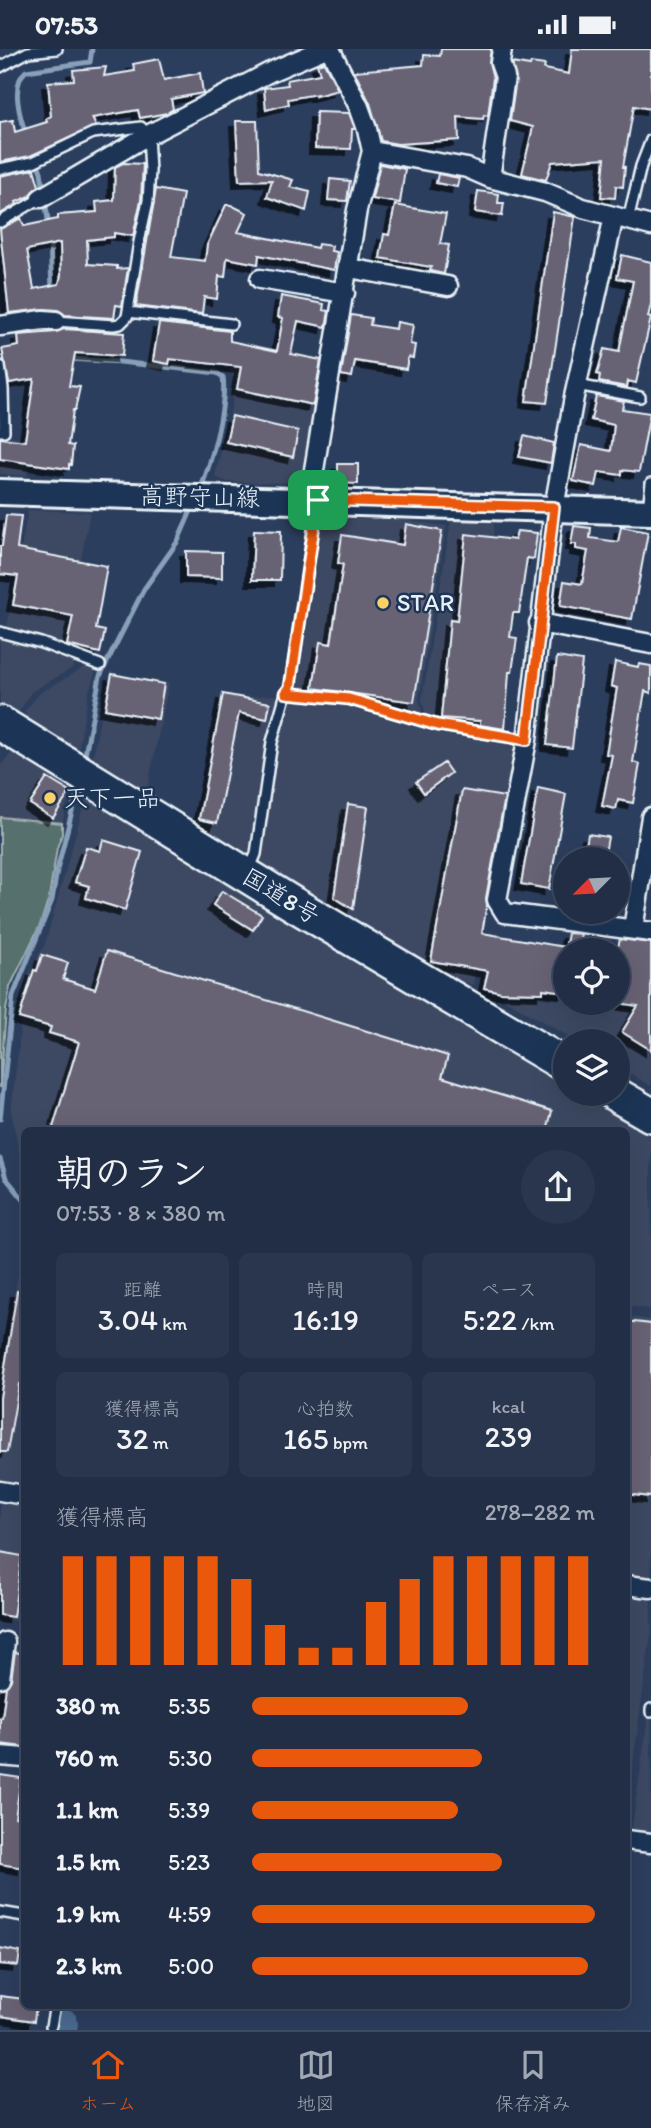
<!DOCTYPE html>
<html lang="ja">
<head>
<meta charset="utf-8">
<style>
	:root { --surface:#212e46; --page:#29364d; --text:#f1f3f6; --muted:#a2a8b3; --line:#3e4a5f; --accent:#ea580c }
	body { margin:0; font-family:Itim,"Klee One",sans-serif; background:var(--page); color:var(--text); height:100vh; display:flex; flex-direction:column; font-size:26px; white-space:nowrap }
	* { box-sizing:border-box; margin:0 }
	p { font-size:23px; color:var(--muted) }
	.icon { flex:none; width:38px; height:38px; fill:none; stroke:currentColor; stroke-width:2; stroke-linecap:round; stroke-linejoin:round }
	.map { position:relative; flex:1; overflow:hidden }
	.panel { position:absolute; left:21px; top:1078px; width:609px; height:882px; display:flex; flex-direction:column; background:var(--surface); border-radius:10px; box-shadow:0 7px 28px #0002,0 0 0 2px var(--line) }
	.panel>* { flex:none }
	.needle { width:46px; rotate:246deg }
	.tools { position:absolute; left:553px; top:798px; display:grid; gap:14px }
	.tools a { display:grid; place-items:center; width:77px; height:77px; border-radius:50%; background:var(--surface); box-shadow:0 7px 28px #0002,0 0 0 2px var(--line); font-size:35px }
	.pin { position:absolute; display:grid; place-items:center; width:60px; height:60px; color:#fff; margin:-30px; border-radius:14px; box-shadow:0 4px 10px #0006 }
	.round { display:grid; place-items:center; flex:none; width:74px; height:74px; border-radius:37px; background:var(--page) }
	.headline { display:flex; align-items:center; justify-content:space-between; height:119px; padding:0 35px }
	h1 { font-size:38px; font-weight:600; line-height:52px }
	.stats { display:grid; grid-template-columns:repeat(3,1fr); gap:10px; height:119px; padding:7px 35px }
	.stats div { display:grid; align-content:center; border-radius:10px; background:var(--page); text-align:center }
	.stats b { font-size:30px; font-weight:600 }
	.stats small { font-size:19px; font-weight:400 }
	.stats p { font-size:19px }
	.chart { height:196px; padding:14px 35px }
	.chart p { display:flex; justify-content:space-between }
	.chart svg { width:100%; height:126px; margin-top:7px; stroke:var(--accent); stroke-width:6 }
	ul { padding:0 35px; list-style:none; font-size:23px }
	li { display:grid; grid-template-columns:112px 84px 1fr; align-items:center; height:52px }
	li i { height:18px; border-radius:9px; background:var(--accent) }
	.status { display:flex; justify-content:space-between; align-items:center; height:49px; padding:0 35px; background:var(--surface); direction:ltr }
	.status svg { height:19px; fill:currentColor }
	.menu { display:flex; justify-content:space-around; align-items:center; height:98px; border-top:2px solid var(--line); background:var(--surface); font-size:19px; color:var(--muted) }
	.menu a { display:grid; justify-items:center; gap:4px }
	.menu .current { color:var(--accent) }
	.map>svg:first-child { display:block }
</style>
</head>
<body>
<div class="status"><b>07:53</b><svg viewBox="0 0 49 12"><path d="M0 12V9h3v3zM5 12V6h3v6zM10 12V3h3v9zM15 12V0h3v12zM26 1h20v11H26zM47 4h2v5h-2z"/></svg></div>
<div class="map">
<svg width="651" height="1981" viewBox="0 0 651 1981">
	<defs>
		<filter id="shadow"><feDropShadow dx="-6" dy="6" stdDeviation="0" flood-color="#0009"/></filter>
	</defs>
	<rect width="100%" height="100%" fill="#2c3e5d"/>
	<filter id="ink" filterUnits="userSpaceOnUse"><feTurbulence type="fractalNoise" baseFrequency=".0143" numOctaves="2"/><feDisplacementMap in="SourceGraphic" scale="14" xChannelSelector="R" yChannelSelector="G"/><feConvolveMatrix kernelMatrix="1 2 1 2 8 2 1 2 1" color-interpolation-filters="sRGB"/></filter>
	<g filter="url(#ink)">
		<path fill="#3e4964" d="M 238,292 L 326,310 L 302,434 L 228,433 L 215,428 L 232,355 L 235,332 L 230,322 Z
			M 0,386 L 28,389 L 27,427 L 0,425 Z
			M 28,461 L 90,463 L 64,598 L 7,578 Z
			M 308,469 L 404,471 L 446,477 L 419,651 L 423,667 L 351,646 L 282,637 Z
			M 451,472 L 494,474 L 475,678 L 454,675 L 429,667 L 426,665 L 422,651 Z
			M 0,589 L 30,597 L 74,614 L 74,618 L 31,643 L 17,666 L 0,656 Z
			M 85,618 L 96,621 L 88,645 L 78,704 L 27,672 L 25,662 L 40,644 Z
			M 112,624 L 169,634 L 146,746 L 92,713 L 104,647 Z
			M 223,644 L 247,648 L 274,646 L 277,649 L 269,674 L 272,676 L 263,717 L 250,809 L 195,775 Z
			M 302,648 L 348,655 L 443,681 L 518,693 L 473,936 L 443,925 L 435,920 L 436,918 L 260,813 L 264,767 L 281,676 L 287,654 Z
			M 15,700 L 72,736 L 68,741 L 70,745 L 62,774 L 0,768 L 0,717 Z
			M 88,749 L 565,1037 L 565,1045 L 579,1045 L 651,1088 L 651,1260 L 627,1257 L 626,1082 L 24,1082 L 24,1113 L 20,1107 L 11,1062 L 19,996 L 21,949 L 27,929 L 45,895 L 84,755 Z
			M 500,948 L 565,950 L 565,954 L 596,954 L 651,966 L 651,1037 L 618,1017 L 618,992 L 577,992 Z
			M 24,1187 L 24,1437 L 0,1434 L 0,1339 Z
			M 626,1267 L 651,1271 L 651,1531 L 627,1527 Z
			M 0,1454 L 24,1457 L 24,1505 L 15,1572 L 0,1569 Z
			M 627,1547 L 649,1550 L 651,1554 L 651,1584 L 627,1758 Z
			M 651,1667 L 651,1789 L 631,1786 L 648,1669 Z"/>
		<path fill="#57706d" stroke="#a0b0b2" stroke-width="2" d="M 0,768 L 62,774 L 62,785 L 57,799 L 49,848 L 40,876 L 10,938 L 6,961 L 0,1039 Z"/>
		<g fill="none" stroke-linecap="round" stroke-linejoin="round">
			<path stroke="#88a0b9" stroke-width="5" d="M 27,87 C 20,70 10,35 26,22 L 90,13 L 92,0
				M 32,99 L 41,123 L 49,178
				M 502,142 L 523,146
				M 50,191 L 52,241
				M 68,310 L 120,313 L 217,324 L 223,328 C 227,357 211,415 200,441
				M 84,711 L 100,627 L 144,540 L 178,492 L 193,457
				M 0,1070 L 13,947 L 52,851 L 57,821 L 79,735
				M 0,1110 L 6,1129 L 24,1151
				M 63,1974 L 66,1956"/>
			<path stroke="#486a8f" stroke-width="30" d="M 62,1981 L 63,1974"/>
		</g>
		<path fill="#676274" stroke="#e8f1f8" stroke-width="2" fill-rule="evenodd" filter="url(#shadow)" d="M 441,0 L 491,0 L 489,13 L 493,29 L 488,67 L 484,66 L 483,70 L 458,68 L 459,91 L 398,95 L 381,92 L 370,54 L 354,22 L 423,16 L 424,6 L 440,7 Z
			M 572,0 L 651,0 L 651,60 L 634,57 L 623,118 L 625,118 L 623,138 L 616,137 L 615,149 L 601,148 L 605,109 L 552,113 L 546,131 L 522,125 L 533,78 L 510,72 L 516,30 L 512,14 L 530,17 L 531,14 L 545,16 L 544,20 L 569,25 Z
			M 159,10 L 164,31 L 200,24 L 203,44 L 171,50 L 173,60 L 167,64 L 140,69 L 138,61 L 92,69 L 96,77 L 30,107 L 0,113 L 0,73 L 13,71 L 15,83 L 47,73 L 46,70 L 51,67 L 48,33 L 74,31 L 73,21 L 106,18 L 104,27 L 135,22 L 133,15 Z
			M 324,13 L 338,41 L 316,47 L 317,45 L 288,50 L 289,55 L 266,61 L 264,39 L 288,36 L 287,31 L 320,25 L 317,15 Z
			M 316,63 L 349,64 L 355,80 L 352,80 L 351,100 L 315,99 Z
			M 236,72 L 257,72 L 259,121 L 293,131 L 290,138 L 310,143 L 306,162 L 267,148 L 272,131 L 239,132 Z
			M 123,114 L 143,115 L 141,151 L 133,187 L 114,184 L 114,188 L 87,191 L 88,215 L 117,217 L 117,220 L 128,219 L 122,257 L 116,256 L 114,269 L 65,266 L 58,261 L 44,260 L 9,264 L 0,180 L 21,169 L 24,177 L 58,170 L 58,166 L 97,163 L 96,153 L 114,151 L 115,118 ZM 60,194 L 61,226 L 59,235 L 34,240 L 27,201 Z
			M 380,115 L 405,120 L 400,154 L 372,150 Z
			M 34,120 L 39,137 L 32,143 L 30,147 L 16,153 L 17,155 L 0,165 L 0,127 Z
			M 438,125 L 459,129 L 457,138 L 436,134 Z
			M 330,130 L 350,132 L 347,152 L 328,151 Z
			M 156,140 L 183,145 L 171,208 L 205,212 L 207,196 L 226,156 L 231,156 L 247,164 L 238,183 L 317,199 L 318,195 L 332,197 L 331,202 L 337,203 L 334,221 L 259,206 L 258,215 L 227,209 L 225,228 L 219,227 L 217,250 L 204,248 L 202,265 L 136,257 Z
			M 478,142 L 499,145 L 498,154 L 504,154 L 502,167 L 475,163 Z
			M 395,156 L 446,165 L 440,195 L 449,196 L 444,225 L 430,222 L 431,218 L 380,209 L 384,185 L 389,186 Z
			M 553,163 L 575,168 L 547,354 L 526,352 Z
			M 622,206 L 651,213 L 651,255 L 648,268 L 651,269 L 636,334 L 628,332 L 627,338 L 599,333 L 600,326 L 597,325 L 604,300 L 619,303 L 633,232 L 617,229 Z
			M 281,247 L 324,255 L 323,261 L 329,262 L 326,278 L 298,272 L 291,305 L 321,311 L 313,356 L 237,340 L 241,318 L 170,310 L 169,315 L 153,312 L 159,274 L 230,282 L 230,292 L 277,302 L 283,269 L 278,268 Z
			M 351,266 L 371,269 L 370,276 L 396,280 L 397,273 L 413,276 L 410,295 L 415,296 L 413,309 L 408,308 L 406,320 L 355,312 L 352,328 L 341,326 Z
			M 64,280 L 124,284 L 122,307 L 75,304 L 69,337 L 80,338 L 75,361 L 73,361 L 68,396 L 73,397 L 71,416 L 69,415 L 69,420 L 0,410 L 0,389 L 25,392 L 34,330 L 9,334 L 2,300 L 19,297 L 18,286 L 56,283 Z
			M 596,347 L 624,352 L 622,360 L 650,364 L 639,423 L 622,421 L 622,426 L 599,423 L 596,437 L 573,432 L 581,396 L 611,402 L 614,376 L 591,371 Z
			M 232,367 L 298,382 L 293,408 L 226,393 Z
			M 524,387 L 554,394 L 551,414 L 519,408 Z
			M 338,415 L 358,415 L 358,435 L 338,434 Z
			M 6,466 L 21,467 L 17,500 L 107,517 L 96,580 L 105,582 L 100,604 L 67,596 L 73,567 L 13,556 L 18,527 L 0,525 L 0,497 L 2,497 Z
			M 406,475 L 442,482 L 414,653 L 313,639 L 320,593 L 331,595 L 343,515 L 338,514 L 342,486 L 403,496 Z
			M 574,477 L 591,479 L 590,489 L 618,493 L 621,478 L 648,483 L 632,570 L 560,557 L 564,532 L 582,535 L 588,502 L 576,500 L 576,495 L 571,495 Z
			M 254,481 L 281,482 L 280,531 L 252,531 Z
			M 517,482 L 537,484 L 534,510 L 527,509 L 519,564 L 513,564 L 510,588 L 517,589 L 512,623 L 509,623 L 505,680 L 480,676 L 480,672 L 441,669 L 450,571 L 457,572 L 466,485 L 515,491 Z
			M 186,502 L 222,503 L 222,529 L 186,528 Z
			M 557,608 L 582,612 L 572,699 L 547,696 Z
			M 615,613 L 638,618 L 639,615 L 651,617 L 651,644 L 645,642 L 633,713 L 640,715 L 633,754 L 618,751 L 616,760 L 602,757 L 612,706 L 606,705 L 617,639 L 611,637 Z
			M 112,625 L 164,635 L 158,670 L 105,660 Z
			M 223,645 L 270,654 L 267,670 L 239,664 L 217,774 L 199,770 Z
			M 444,714 L 451,724 L 424,744 L 416,733 Z
			M 47,729 L 70,743 L 53,769 L 30,755 Z
			M 538,739 L 566,745 L 549,840 L 521,835 Z
			M 462,741 L 505,748 L 486,849 L 487,856 L 482,884 L 565,898 L 565,943 L 543,940 L 543,944 L 501,943 L 484,939 L 488,922 L 431,912 Z
			M 348,755 L 368,758 L 353,860 L 334,848 Z
			M 588,785 L 608,788 L 604,810 L 584,810 Z
			M 103,791 L 142,803 L 125,861 L 86,849 L 89,837 L 75,833 L 86,798 L 100,802 Z
			M 222,842 L 262,866 L 253,881 L 213,856 Z
			M 568,884 L 581,885 L 578,901 L 565,901 Z
			M 620,890 L 651,894 L 651,1001 L 622,983 L 638,957 L 618,954 L 618,898 Z
			M 107,902 L 448,1007 L 442,1028 L 552,1062 L 547,1082 L 52,1082 L 79,993 L 49,984 L 51,978 L 19,969 L 34,921 L 37,922 L 42,906 L 68,914 L 63,930 L 95,940 Z
			M 17,1242 L 24,1243 L 24,1320 L 22,1336 L 19,1335 L 7,1403 L 0,1403 L 0,1349 Z
			M 626,1272 L 651,1275 L 651,1448 L 626,1445 Z
			M 0,1503 L 22,1507 L 13,1568 L 0,1566 Z
			M 15,1603 L 24,1605 L 24,1698 L 0,1695 L 0,1669 L 2,1669 L 6,1638 L 11,1631 Z
			M 0,1726 L 21,1729 L 15,1768 L 24,1769 L 24,1819 L 0,1815 Z
			M 0,1899 L 20,1903 L 18,1917 L 0,1915 Z
			M 0,1947 L 24,1950 L 24,1956 L 36,1956 L 34,1972 L 0,1967 Z"/>
		<g fill="none" stroke-linecap="round" stroke-linejoin="round">
			<g stroke="#e8f1f8" stroke-width="14">
				<path id="lane" d="M 0,18 L 28,3 L 57,0
					M 0,120 L 33,113 L 93,84 L 141,78 L 148,86 L 150,122 L 148,152 L 139,193 L 127,268 L 120,275 L 113,276 L 56,272
					M 628,171 L 641,117 L 651,91
					M 0,173 L 41,149
					M 128,263 L 231,275
					M 0,317 L 3,339 L 4,382 L 0,382
					M 577,336 L 640,348
					M 648,461 L 651,434
					M 0,583 L 41,594 L 100,616
					M 286,644 L 349,650 L 437,676 L 527,691
					M 249,822 L 256,805 L 272,693 L 286,644 L 290,638 L 317,455
					M 651,1663 L 651,1660
					M 0,1863 L 24,1867
					M 51,1977 L 55,1956"/>
			</g>
			<g stroke="#e8f1f8" stroke-width="23">
				<path id="street" d="M 372,102 L 467,119 L 490,129 L 545,143 L 583,159 L 651,177
					M 490,129 L 505,28 L 500,14 L 502,0
					M 41,149 L 148,86 L 270,23 L 324,0
					M 614,167 L 574,348 L 554,459 L 527,691 L 497,851 L 505,864 L 651,883
					M 349,219 L 448,237
					M 260,230 L 345,244
					M 0,277 L 43,271 L 56,272
					M 309,451 L 357,161 L 372,102 L 367,80 L 359,58 L 330,0
					M 539,574 L 651,595
					M 633,880 L 651,768
					M 0,1442 L 24,1446
					M 626,1536 L 651,1539
					M 0,1629 L 5,1593
					M 0,1707 L 24,1709
					M 626,1791 L 651,1794"/>
			</g>
			<g stroke="#e8f1f8" stroke-width="30">
				<path id="secondary" d="M 0,443 L 651,463"/>
			</g>
			<g stroke="#e8f1f8" stroke-width="38">
				<path id="highway" d="M 0,674 L 290,853 L 565,1016
					M 615,1045 L 651,1066"/>
			</g>
			<use href="#lane" stroke="#1d3557" stroke-width="9"/>
			<use href="#street" stroke="#1d3557" stroke-width="18"/>
			<use href="#secondary" stroke="#1d3557" stroke-width="24"/>
			<use href="#highway" stroke="#1d3557" stroke-width="33"/>
		</g>
	</g>
	<g fill="none" stroke-linecap="round" stroke-linejoin="round" filter="url(#ink)">
		<g stroke="#fff" stroke-width="14">
			<path id="route" d="M 318,451 L 554,458 L 527,691 L 437,676 L 349,650 L 286,644 L 290,638 Z"/>
		</g>
		<use href="#route" stroke="#ea580c" stroke-width="9"/>
	</g>
	<g fill="#ffd166" stroke="#1d3557" stroke-width="2.5">
		<circle cx="383" cy="554" r="7"/>
		<circle cx="50" cy="749" r="7"/>
	</g>
	<g text-anchor="middle" stroke-width="5" stroke-linejoin="round" paint-order="stroke">
		<g font-size="24" fill="#e8f1f8" stroke="#1d3557">
			<text transform="translate(200 448) rotate(1)" y="8">高野守山線</text>
			<text transform="translate(281 847) rotate(31)" y="8">国道8号</text>
		</g>
		<g font-size="24" fill="#e8f1f8" stroke="#1d3557" text-anchor="start">
			<text x="397" y="562">STAR</text>
			<text x="64" y="757">天下一品</text>
		</g>
	</g>
</svg>
<div class="tools">
<a><svg class="needle" viewBox="-14 -14 28 28"><path d="M0-13l5 13h-10z" fill="#e53935"/><path d="M0 13l5-13h-10z" fill="#a2a8b3"/></svg></a>
<a><svg class="icon" aria-label="locate" viewBox="0 0 24 24"><circle cx="12" cy="12" r="6"/><path d="M12 2v4M12 18v4M2 12h4M18 12h4"/></svg></a>
<a><svg class="icon" aria-label="layers" viewBox="0 0 24 24"><path d="M12 4l9 5-9 5-9-5zM3 14l9 5 9-5"/></svg></a>
</div>
<div class="pin" style="left:318px;top:451px;background:#1e9e55"><svg class="icon" aria-label="arrive" viewBox="0 0 24 24"><path d="M6 21V4h12l-3 4 3 4H6"/></svg></div>
<section class="panel">
<div class="headline"><div><h1>朝のラン</h1><p>07:53 · 8 × 380 m</p></div><a class="round"><svg class="icon" aria-label="share" viewBox="0 0 24 24"><path d="M12 15V3M7 8l5-5 5 5M5 13v7h14v-7"/></svg></a></div>
<div class="stats">
<div><p>距離</p><b>3.04<small> km</small></b></div>
<div><p>時間</p><b>16:19</b></div>
<div><p>ペース</p><b>5:22<small> /km</small></b></div>
</div>
<div class="stats">
<div><p>獲得標高</p><b>32<small> m</small></b></div>
<div><p>心拍数</p><b>165<small> bpm</small></b></div>
<div><p>kcal</p><b>239</b></div>
</div>
<div class="chart"><p><span>獲得標高</span>278–282 m</p>
<svg viewBox="0 0 160 44" preserveAspectRatio="none"><path d="M5 44V6M15 44V6M25 44V6M35 44V6M45 44V6M55 44V14M65 44V30M75 44V38M85 44V38M95 44V22M105 44V14M115 44V6M125 44V6M135 44V6M145 44V6M155 44V6"/></svg>
</div>
<ul>
<li><b>380 m</b>5:35<i style="width:63%"></i></li>
<li><b>760 m</b>5:30<i style="width:67%"></i></li>
<li><b>1.1 km</b>5:39<i style="width:60%"></i></li>
<li><b>1.5 km</b>5:23<i style="width:73%"></i></li>
<li><b>1.9 km</b>4:59<i style="width:100%"></i></li>
<li><b>2.3 km</b>5:00<i style="width:98%"></i></li>
</ul>
</section>
</div>
<nav class="menu">
<a class="current"><svg class="icon" aria-label="home" viewBox="0 0 24 24"><path d="M3 11l9-7 9 7M6 9v11h12V9"/></svg>ホーム</a>
<a><svg class="icon" aria-label="map" viewBox="0 0 24 24"><path d="M3 6l6-2 6 2 6-2v14l-6 2-6-2-6 2zM9 4v14M15 6v14"/></svg>地図</a>
<a><svg class="icon" aria-label="saved" viewBox="0 0 24 24"><path d="M7 4h10v16l-5-4-5 4z"/></svg>保存済み</a>
</nav>
</body>
</html>
